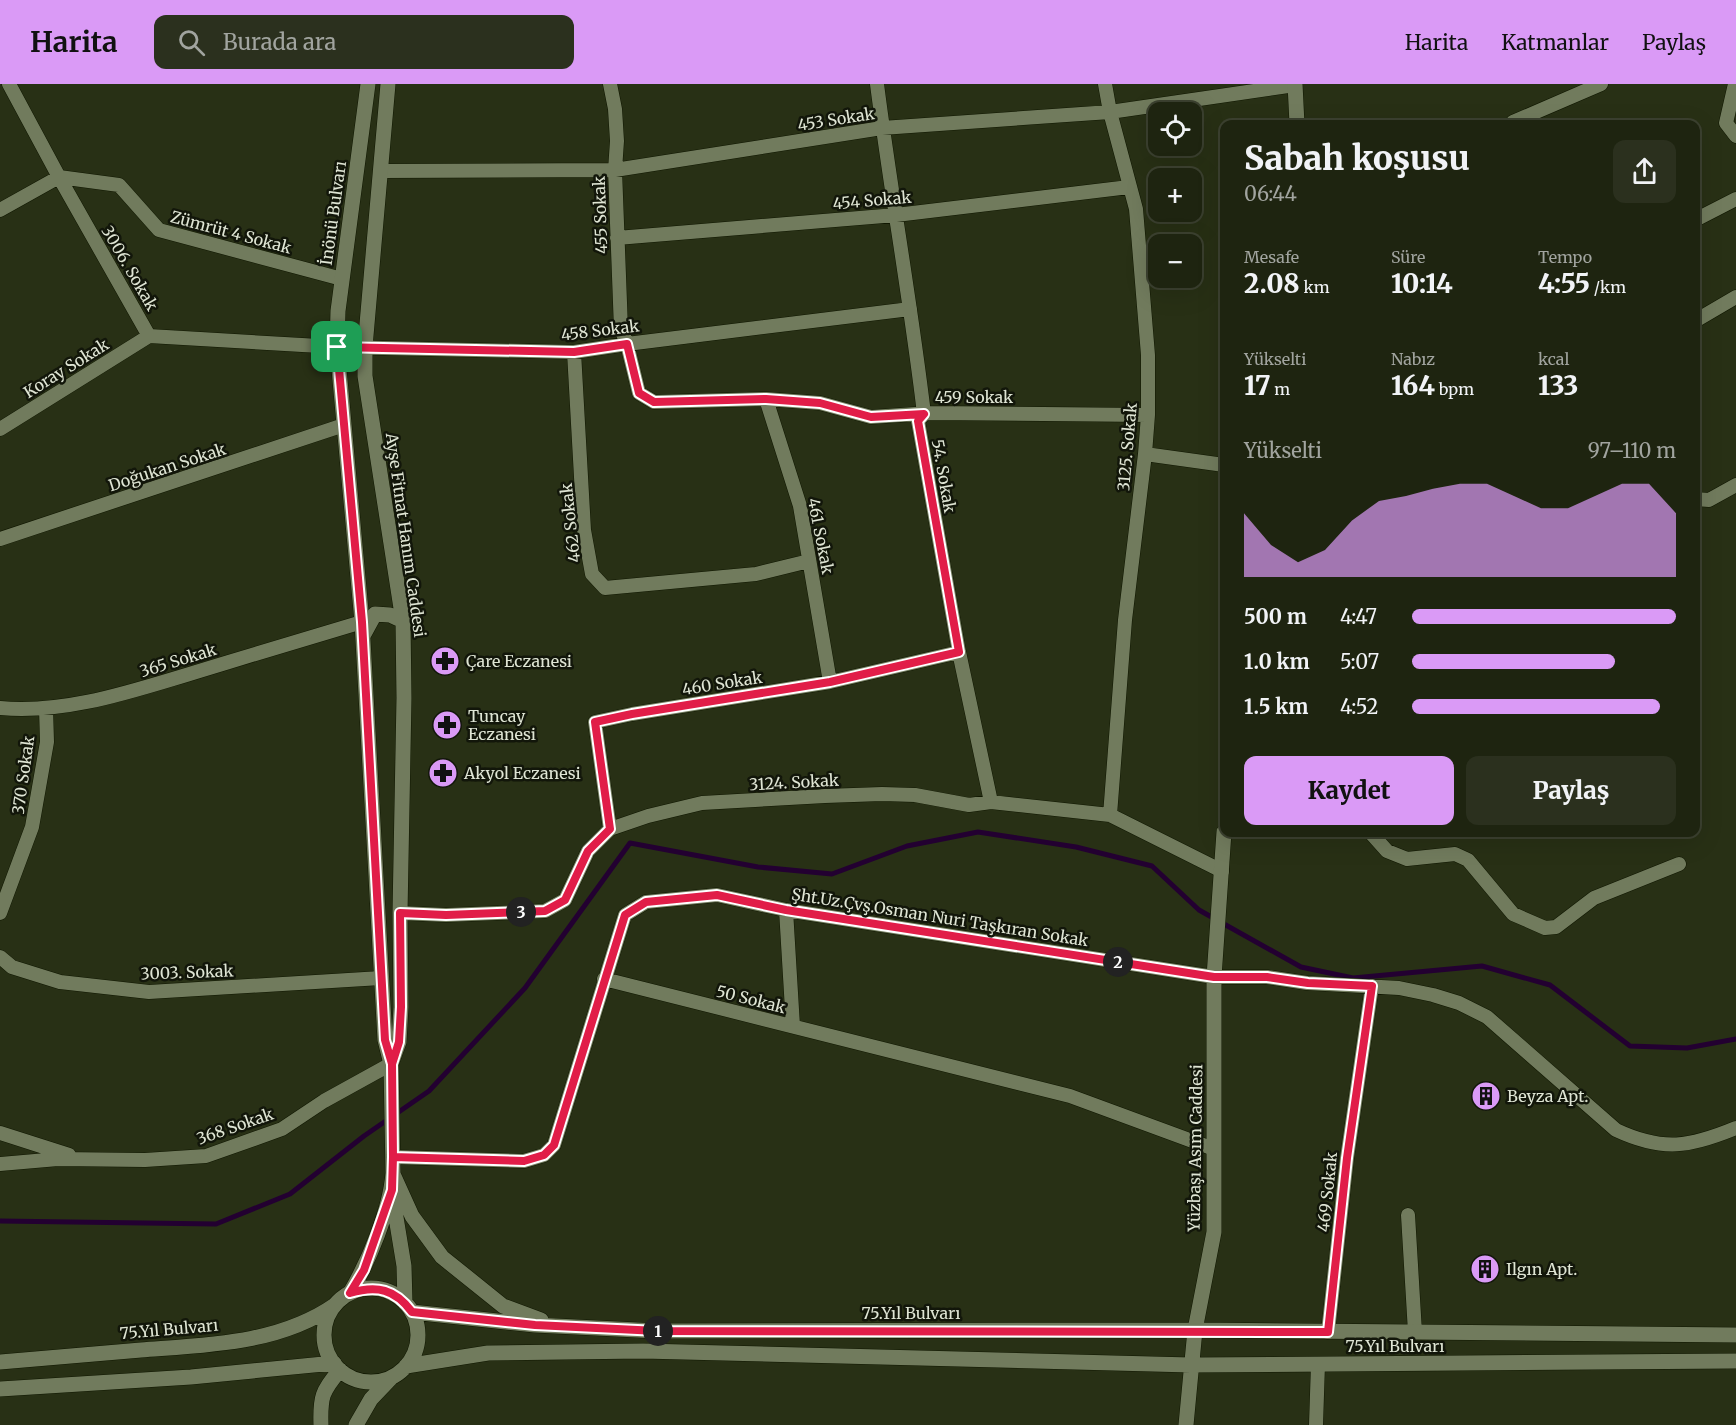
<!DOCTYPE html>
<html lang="tr">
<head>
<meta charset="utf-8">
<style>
	:root { --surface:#1e2410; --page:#2b301e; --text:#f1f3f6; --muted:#a1a49f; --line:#3c4130; --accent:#da9af6 }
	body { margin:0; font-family:Merriweather,serif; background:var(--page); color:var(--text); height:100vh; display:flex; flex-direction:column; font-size:22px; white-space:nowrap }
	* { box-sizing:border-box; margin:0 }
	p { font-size:20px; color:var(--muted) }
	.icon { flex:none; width:33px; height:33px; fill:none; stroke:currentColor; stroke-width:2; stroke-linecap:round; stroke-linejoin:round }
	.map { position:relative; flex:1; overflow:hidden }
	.drawer { position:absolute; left:1220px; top:36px; width:480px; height:717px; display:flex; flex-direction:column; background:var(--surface); border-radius:12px; box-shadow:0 6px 24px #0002,0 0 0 2px var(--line) }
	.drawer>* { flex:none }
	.tools { position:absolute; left:1148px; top:18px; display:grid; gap:12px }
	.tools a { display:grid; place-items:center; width:54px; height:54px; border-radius:12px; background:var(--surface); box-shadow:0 6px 24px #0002,0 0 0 2px var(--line); font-size:30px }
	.pin { position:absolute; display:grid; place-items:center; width:51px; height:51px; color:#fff; margin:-26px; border-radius:12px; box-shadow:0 3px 9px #0006 }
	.km { position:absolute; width:30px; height:30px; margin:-15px; border-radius:50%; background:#222; color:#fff; font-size:16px; line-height:30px; text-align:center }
	.round { display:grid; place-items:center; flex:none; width:63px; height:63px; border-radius:12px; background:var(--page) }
	.summary { display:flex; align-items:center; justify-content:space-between; height:102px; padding:0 24px }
	h1 { font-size:33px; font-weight:800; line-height:45px }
	.metrics { display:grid; grid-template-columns:repeat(3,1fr); gap:9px; height:102px; padding:6px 24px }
	.metrics div { display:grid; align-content:center }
	.metrics b { font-size:26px; font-weight:800 }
	.metrics small { font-size:16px; font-weight:400 }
	.metrics p { font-size:16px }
	.chart { height:168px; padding:12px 24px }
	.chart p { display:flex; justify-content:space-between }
	.chart svg { width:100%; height:108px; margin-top:6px; fill:var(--accent); opacity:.7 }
	.cta { display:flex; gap:12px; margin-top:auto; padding:12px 24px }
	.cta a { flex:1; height:69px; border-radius:12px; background:var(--accent); color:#111; font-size:24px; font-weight:800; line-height:69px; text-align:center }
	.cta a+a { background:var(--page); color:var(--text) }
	ul { padding:0 24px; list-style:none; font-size:20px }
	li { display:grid; grid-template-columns:96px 72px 1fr; align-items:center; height:45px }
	li i { height:15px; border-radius:8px; background:var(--accent) }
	header { display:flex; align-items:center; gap:36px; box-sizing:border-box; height:84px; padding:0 30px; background:var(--accent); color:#111 }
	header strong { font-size:28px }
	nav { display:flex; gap:33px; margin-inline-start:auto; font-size:21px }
	.search { width:420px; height:54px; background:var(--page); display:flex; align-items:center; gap:15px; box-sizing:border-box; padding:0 21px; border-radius:12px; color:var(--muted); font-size:22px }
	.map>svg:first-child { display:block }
</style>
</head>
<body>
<header>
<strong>Harita</strong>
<div class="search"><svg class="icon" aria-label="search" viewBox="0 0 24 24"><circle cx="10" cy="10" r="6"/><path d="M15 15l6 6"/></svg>Burada ara</div>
<nav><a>Harita</a><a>Katmanlar</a><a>Paylaş</a></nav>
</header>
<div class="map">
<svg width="1736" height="1341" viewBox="0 0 1736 1341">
	<rect width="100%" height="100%" fill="#283015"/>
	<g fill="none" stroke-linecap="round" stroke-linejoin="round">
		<path stroke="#230031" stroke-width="5" d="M 0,1137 L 216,1140 L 290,1110 L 364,1052 L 429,1007 L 525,904 L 630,759 L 758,783 L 832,790 L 907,762 L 978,748 L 1076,763 L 1152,782 L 1199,826 L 1301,883 L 1353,894 L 1482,882 L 1550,901 L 1630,962 L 1687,964 L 1736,955"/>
		<g stroke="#101700" stroke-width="15">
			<path id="street" d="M 9,0 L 59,93 L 149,252 L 337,263 L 574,268 L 627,260 L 910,225
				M 610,0 L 615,25 L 617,57 L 615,86 L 621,245 L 627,260 L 639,309 L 654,318 L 766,315 L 820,319 L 871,333 L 930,329 L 1148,331
				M 877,0 C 891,110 911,219 924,330 L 918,337 L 959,568 L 991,718
				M 1105,0 L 1110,28 L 1136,125 L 1148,271 L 1148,331 L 1145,370 L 1125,536 L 1110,731
				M 1735,0 L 1726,39 L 1736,52
				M 1513,38 L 1601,0
				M 381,87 L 615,86 L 882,44 L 1110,28 L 1295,1
				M 0,126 L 59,93 L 119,101 L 159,146 L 342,195
				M 1695,136 L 1736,115
				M 617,154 L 896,131 L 1129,103
				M 1695,237 L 1736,213
				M 574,268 L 584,446 L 592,490 L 605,504 L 756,490 L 809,477
				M 766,315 L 800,422 L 830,598
				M 0,345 L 149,252
				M 1145,370 L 1224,381
				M 1695,415 L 1709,416 L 1736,401
				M 0,455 L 344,341
				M 0,624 C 67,630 132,607 196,588 C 251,571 306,555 362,538
				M 610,745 L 595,638 L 632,630 L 830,598 L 959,568
				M 1370,748 L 1387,767 L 1407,775 L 1455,770 L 1468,776 L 1513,830 L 1545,844 L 1556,843 L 1594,814 L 1679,780
				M 786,826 L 793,942
				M 0,829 L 32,743 L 47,658 L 46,624
				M 400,829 L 446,831 L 545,827 L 565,816 L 588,767 L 610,745 L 648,732 L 702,719 L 825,712 L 882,710 L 915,711 L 969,721 L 991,718 L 1110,731 L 1222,787
				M 0,873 L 12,883 L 60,898 L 149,908 L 381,894
				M 604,895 L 1070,1012 L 1214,1065
				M 0,1049 L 69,1071
				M 393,1073 L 524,1077 L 544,1071 L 554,1061 L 625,831 L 646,818 L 717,811 L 786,826 L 1214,893 L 1267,893 L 1307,899 L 1399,904 L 1433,911 L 1459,919 L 1487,933 L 1616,1046 C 1663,1068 1690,1063 1736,1044
				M 0,1080 L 58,1075 L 145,1076 L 206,1072 L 282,1045 L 324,1017 L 391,980
				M 1408,1131 L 1415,1248
				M 1328,1248 L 1347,1074 L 1372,902
				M 1316,1341 L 1318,1280"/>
		</g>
		<g stroke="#101700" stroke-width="16">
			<path id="secondary" d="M 388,0 L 365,263 L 365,292 L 403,537 L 404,614 L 400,829 L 401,923 L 399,958 L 391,980
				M 1295,0 L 1297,40
				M 363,552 L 375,530 L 390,531 L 403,537
				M 393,1090 L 412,1132 L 442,1173 L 503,1222 L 541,1236
				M 392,1109 L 404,1182 L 405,1219
				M324 1251a47 47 0 1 1 94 0a47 47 0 1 1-94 0Z
				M 350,1209 C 369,1177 390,1126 393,1089 L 391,980 L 385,956 L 362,538 L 337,263 L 338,227 L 368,0
				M 412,1228 L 535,1241 L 658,1247 L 1195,1246 L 1736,1251
				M 0,1278 C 47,1274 94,1270 141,1266 C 207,1261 279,1260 335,1221
				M 406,1282 L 488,1269 L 643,1267 L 1191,1281 L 1736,1277
				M 0,1305 L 191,1293 L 334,1279
				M 321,1341 C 320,1313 322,1307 340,1286
				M 356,1341 L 371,1315 L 391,1294
				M 1186,1341 L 1195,1246 L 1214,1148 L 1214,893 L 1224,748"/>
		</g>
		<use href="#street" stroke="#717b5d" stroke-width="14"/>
		<use href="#secondary" stroke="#717b5d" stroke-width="15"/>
	</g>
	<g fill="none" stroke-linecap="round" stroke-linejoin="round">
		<g stroke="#fff" stroke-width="12">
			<path id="route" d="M 337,263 L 362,538 L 385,956 L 392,980 L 393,1073 L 392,1106 L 364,1186 L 350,1209 C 377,1201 395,1205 412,1228 L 535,1241 L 658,1247 L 1328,1248 L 1347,1074 L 1372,902 L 1308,899 L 1267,893 L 1214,893 L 786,826 L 717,811 L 646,818 L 625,831 L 554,1061 L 544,1071 L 524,1077 L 393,1073 L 392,980 L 399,958 L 401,923 L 400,829 L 446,831 L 545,827 L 565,816 L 588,767 L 610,745 L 595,638 L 632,630 L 830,598 L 959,568 L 918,337 L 924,330 L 871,333 L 820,319 L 766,315 L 654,318 L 639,309 L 627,260 L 574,268 L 337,263"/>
		</g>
		<use href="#route" stroke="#e11d48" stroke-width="8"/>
	</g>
	<defs>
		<g id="pharmacy-disc" transform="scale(1.5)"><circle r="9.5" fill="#da9af6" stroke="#12160a"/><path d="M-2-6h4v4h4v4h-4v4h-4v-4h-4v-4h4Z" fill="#111"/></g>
		<g id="building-disc" transform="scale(1.5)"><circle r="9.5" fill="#da9af6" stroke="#12160a"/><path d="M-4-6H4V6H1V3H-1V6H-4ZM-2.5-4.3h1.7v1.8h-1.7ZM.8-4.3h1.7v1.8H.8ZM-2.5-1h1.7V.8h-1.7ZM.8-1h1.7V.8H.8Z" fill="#111"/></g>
	</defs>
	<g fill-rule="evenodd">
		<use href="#pharmacy-disc" x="445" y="577"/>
		<use href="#pharmacy-disc" x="447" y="641"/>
		<use href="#pharmacy-disc" x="443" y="689"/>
		<use href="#building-disc" x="1486" y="1012"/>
		<use href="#building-disc" x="1485" y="1185"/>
	</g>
	<g text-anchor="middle" stroke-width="5" stroke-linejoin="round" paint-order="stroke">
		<g font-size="16" fill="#dfe5d4" stroke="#12160a">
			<text transform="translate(836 35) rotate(-9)" y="6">453 Sokak</text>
			<text transform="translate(872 116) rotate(-5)" y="6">454 Sokak</text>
			<text transform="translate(333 129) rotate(-82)" y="6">İnönü Bulvarı</text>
			<text transform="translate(600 131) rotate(-92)" y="6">455 Sokak</text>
			<text transform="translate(231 148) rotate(15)" y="6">Zümrüt 4 Sokak</text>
			<text transform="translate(130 184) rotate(60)" y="6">3006. Sokak</text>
			<text transform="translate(600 246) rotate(-7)" y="6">458 Sokak</text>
			<text transform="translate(66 284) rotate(-32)" y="6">Koray Sokak</text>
			<text x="974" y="319">459 Sokak</text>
			<text transform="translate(1127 363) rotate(-85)" y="6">3125. Sokak</text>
			<text transform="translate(167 383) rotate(-18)" y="6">Doğukan Sokak</text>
			<text transform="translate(944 392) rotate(80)" y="6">54. Sokak</text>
			<text transform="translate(570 439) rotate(-96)" y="6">462 Sokak</text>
			<text transform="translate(406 451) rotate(82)" y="6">Ayşe Fitnat Hanım Caddesi</text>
			<text transform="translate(821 452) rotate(79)" y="6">461 Sokak</text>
			<text transform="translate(178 576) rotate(-17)" y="6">365 Sokak</text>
			<text transform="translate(722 599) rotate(-9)" y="6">460 Sokak</text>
			<text transform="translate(23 691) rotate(-82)" y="6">370 Sokak</text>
			<text transform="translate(794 698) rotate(-3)" y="6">3124. Sokak</text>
			<text transform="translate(940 833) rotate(9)" y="6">Şht.Uz.Çvş.Osman Nuri Taşkıran Sokak</text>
			<text transform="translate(187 888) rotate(-2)" y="6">3003. Sokak</text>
			<text transform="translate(751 915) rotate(14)" y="6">50 Sokak</text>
			<text transform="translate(235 1042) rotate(-19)" y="6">368 Sokak</text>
			<text transform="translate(1195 1064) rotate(-89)" y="6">Yüzbaşı Asım Caddesi</text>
			<text transform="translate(1327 1108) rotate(-84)" y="6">469 Sokak</text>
			<text x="911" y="1235">75.Yıl Bulvarı</text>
			<text transform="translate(169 1245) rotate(-5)" y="6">75.Yıl Bulvarı</text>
			<text x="1395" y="1268">75.Yıl Bulvarı</text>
		</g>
		<g font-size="16" fill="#dfe5d4" stroke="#12160a" text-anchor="start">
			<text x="466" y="583">Çare Eczanesi</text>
			<text x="468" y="638">Tuncay<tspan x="468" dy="18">Eczanesi</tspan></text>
			<text x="464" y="695">Akyol Eczanesi</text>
			<text x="1507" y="1018">Beyza Apt.</text>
			<text x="1506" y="1191">Ilgın Apt.</text>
		</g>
	</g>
</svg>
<div class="tools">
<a><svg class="icon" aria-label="locate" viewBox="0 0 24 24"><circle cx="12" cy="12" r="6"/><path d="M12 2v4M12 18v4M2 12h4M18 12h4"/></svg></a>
<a>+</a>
<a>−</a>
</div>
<div class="pin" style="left:337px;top:263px;background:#1e9e55"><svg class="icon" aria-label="arrive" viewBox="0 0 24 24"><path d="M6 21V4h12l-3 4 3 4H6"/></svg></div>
<b class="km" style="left:658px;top:1247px">1</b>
<b class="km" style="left:1118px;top:878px">2</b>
<b class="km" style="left:521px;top:828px">3</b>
<section class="drawer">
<div class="summary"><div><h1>Sabah koşusu</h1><p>06:44</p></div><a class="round"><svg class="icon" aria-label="share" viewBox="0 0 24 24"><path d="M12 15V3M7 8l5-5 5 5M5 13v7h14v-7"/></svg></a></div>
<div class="metrics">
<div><p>Mesafe</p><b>2.08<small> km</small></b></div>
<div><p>Süre</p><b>10:14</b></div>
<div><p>Tempo</p><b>4:55<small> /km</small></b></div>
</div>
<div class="metrics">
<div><p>Yükselti</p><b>17<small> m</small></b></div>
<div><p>Nabız</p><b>164<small> bpm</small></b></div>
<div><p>kcal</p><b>133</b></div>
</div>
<div class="chart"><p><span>Yükselti</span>97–110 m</p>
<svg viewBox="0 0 160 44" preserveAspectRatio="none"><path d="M0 44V18L10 31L20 38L30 33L40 21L50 13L60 11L70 8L80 6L90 6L100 11L110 16L120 16L130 11L140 6L150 6L160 18V44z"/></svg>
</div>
<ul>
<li><b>500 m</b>4:47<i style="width:100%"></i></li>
<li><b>1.0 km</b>5:07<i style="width:77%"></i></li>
<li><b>1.5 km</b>4:52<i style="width:94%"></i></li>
</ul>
<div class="cta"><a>Kaydet</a><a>Paylaş</a></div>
</section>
</div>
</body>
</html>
